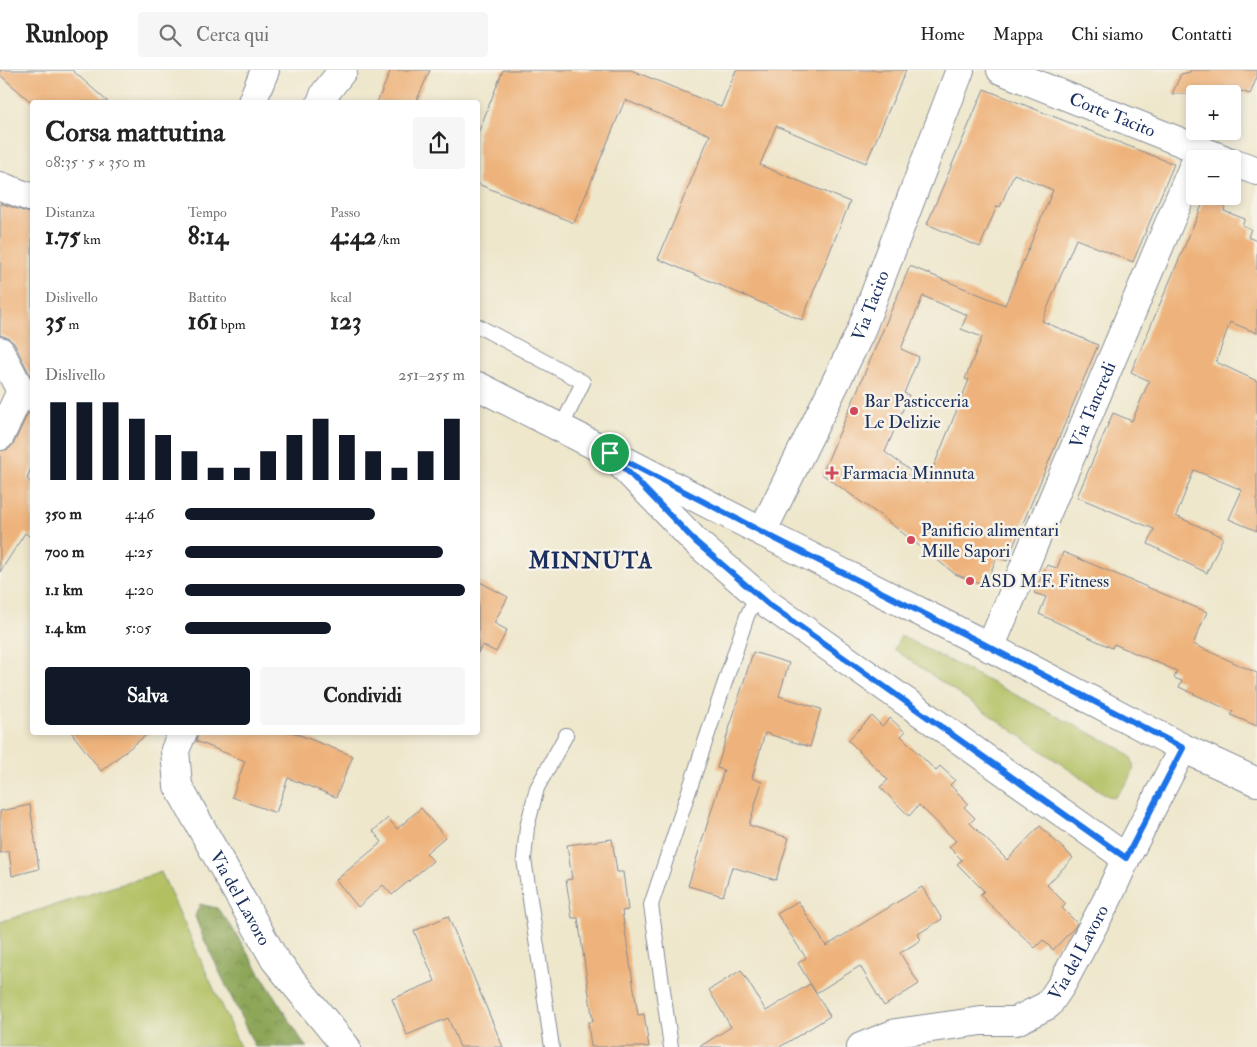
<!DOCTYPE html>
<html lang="it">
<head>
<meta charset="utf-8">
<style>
	:root { --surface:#fff; --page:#f6f6f6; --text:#222; --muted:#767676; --line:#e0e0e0; --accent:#111827 }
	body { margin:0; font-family:"IM FELL Double Pica",serif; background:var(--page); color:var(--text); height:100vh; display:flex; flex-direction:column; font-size:19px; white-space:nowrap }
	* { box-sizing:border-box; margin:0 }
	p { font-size:16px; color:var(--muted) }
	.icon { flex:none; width:28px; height:28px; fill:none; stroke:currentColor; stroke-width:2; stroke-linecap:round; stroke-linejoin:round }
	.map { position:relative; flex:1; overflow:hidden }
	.side { position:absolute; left:30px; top:30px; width:450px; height:635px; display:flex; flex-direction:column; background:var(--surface); border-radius:5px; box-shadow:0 2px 8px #0003 }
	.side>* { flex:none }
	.fabs { position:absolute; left:1186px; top:15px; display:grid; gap:10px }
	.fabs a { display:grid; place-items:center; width:55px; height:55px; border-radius:5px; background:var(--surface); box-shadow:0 2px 8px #0003; font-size:25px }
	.pin { position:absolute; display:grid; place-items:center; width:42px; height:42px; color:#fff; margin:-21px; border:2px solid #fff; border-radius:50%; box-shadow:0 1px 5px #0007 }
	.round { display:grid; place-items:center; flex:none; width:52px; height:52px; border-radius:5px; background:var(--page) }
	.headline { display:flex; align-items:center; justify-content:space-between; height:85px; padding:0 15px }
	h1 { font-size:28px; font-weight:800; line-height:38px }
	.metrics { display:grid; grid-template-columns:repeat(3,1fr); gap:8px; height:85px; padding:5px 15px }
	.metrics div { display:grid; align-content:center }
	.metrics b { font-size:25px; font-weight:800 }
	.metrics small { font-size:14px; font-weight:400 }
	.metrics p { font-size:14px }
	.chart { height:140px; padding:10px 15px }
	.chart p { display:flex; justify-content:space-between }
	.chart svg { width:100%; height:90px; margin-top:5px; stroke:var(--accent); stroke-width:6 }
	.primary-button { display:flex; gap:10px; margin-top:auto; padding:10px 15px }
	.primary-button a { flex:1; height:58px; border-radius:5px; background:var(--accent); color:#fff; font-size:20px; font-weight:800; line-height:58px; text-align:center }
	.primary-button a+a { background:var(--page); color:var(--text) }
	ul { padding:0 15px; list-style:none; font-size:16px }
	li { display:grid; grid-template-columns:80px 60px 1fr; align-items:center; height:38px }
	li i { height:12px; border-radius:6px; background:var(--accent) }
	header { display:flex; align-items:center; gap:30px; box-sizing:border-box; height:70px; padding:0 25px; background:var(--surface); border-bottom:1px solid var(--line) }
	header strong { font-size:24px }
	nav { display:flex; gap:28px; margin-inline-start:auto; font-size:18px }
	.search { width:350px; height:45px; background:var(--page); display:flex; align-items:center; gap:12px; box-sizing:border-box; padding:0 18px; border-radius:5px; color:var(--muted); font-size:19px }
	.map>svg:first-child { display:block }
</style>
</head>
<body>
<header>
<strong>Runloop</strong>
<div class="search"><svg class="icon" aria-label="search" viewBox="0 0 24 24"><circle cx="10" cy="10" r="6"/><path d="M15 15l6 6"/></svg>Cerca qui</div>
<nav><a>Home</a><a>Mappa</a><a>Chi siamo</a><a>Contatti</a></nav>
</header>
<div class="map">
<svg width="1257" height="977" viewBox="0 0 1257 977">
	<defs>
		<pattern id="forest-crowns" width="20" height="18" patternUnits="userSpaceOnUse" patternTransform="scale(1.25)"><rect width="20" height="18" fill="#8da658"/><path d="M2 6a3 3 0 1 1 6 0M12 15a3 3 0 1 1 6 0" fill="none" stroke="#72884c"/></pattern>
	</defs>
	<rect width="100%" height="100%" fill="#f7f3e8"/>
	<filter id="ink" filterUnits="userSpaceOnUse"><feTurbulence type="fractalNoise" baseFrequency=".02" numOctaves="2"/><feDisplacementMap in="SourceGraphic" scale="10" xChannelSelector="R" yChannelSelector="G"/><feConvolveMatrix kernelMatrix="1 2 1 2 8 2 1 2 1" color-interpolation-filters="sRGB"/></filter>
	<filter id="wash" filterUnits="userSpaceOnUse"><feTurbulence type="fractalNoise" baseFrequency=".0096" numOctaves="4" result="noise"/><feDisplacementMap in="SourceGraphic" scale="20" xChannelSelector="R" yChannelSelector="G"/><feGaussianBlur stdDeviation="1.12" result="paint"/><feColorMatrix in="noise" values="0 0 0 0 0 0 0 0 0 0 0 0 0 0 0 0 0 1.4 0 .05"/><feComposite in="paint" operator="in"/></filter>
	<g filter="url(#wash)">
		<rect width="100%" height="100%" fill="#eee7cc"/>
		<path fill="#b2c062" stroke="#667860" d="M 901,566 L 1121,679 C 1125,682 1131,686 1132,690 C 1138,705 1123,717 1114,728 L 1106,725 L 894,579 Z
			M 161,802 L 240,977 L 0,977 L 0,852 Z"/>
		<path fill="url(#forest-crowns)" stroke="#546a5b" d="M 200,834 L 217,838 L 229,853 L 304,974 L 307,977 L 255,977 L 202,865 L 195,846 Z"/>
		<g id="blocks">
			<path fill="#eeb37c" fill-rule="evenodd" d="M 0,0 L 72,0 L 108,32 L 31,32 L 0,5 Z
				M 391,0 L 430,0 L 416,32 L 377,32 Z
				M 503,0 L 631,0 L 721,37 L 736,0 L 906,0 L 866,93 L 776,56 L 760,95 L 850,132 L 802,250 L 658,189 L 710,65 L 625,30 L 574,153 L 478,114 L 478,63 Z
				M 1191,0 L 1257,0 L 1257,7 L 1250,24 L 1240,21 L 1238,24 L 1172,24 L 1181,4 L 1190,2 Z
				M 984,19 L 1174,94 L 1133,192 L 1076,169 L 1042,251 L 1098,275 L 1007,491 L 997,487 L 985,516 L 955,504 L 881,446 L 822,404 L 910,196 L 1005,235 L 1053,120 L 1014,104 L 1000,137 L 997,136 L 980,177 L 927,154 ZM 923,226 L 967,245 L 961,259 L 982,267 L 965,309 L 969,310 L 927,413 L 885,382 L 909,325 L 904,323 L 919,287 L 901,279 Z
				M 1206,126 L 1229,126 L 1224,141 L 1245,149 L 1242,155 L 1251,159 L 1248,167 L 1257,171 L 1257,263 L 1230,252 L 1216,292 L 1257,311 L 1257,461 L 1229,449 L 1242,420 L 1194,400 L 1176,446 L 1223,467 L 1207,503 L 1148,474 L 1154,459 L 1077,427 L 1113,343 L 1132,351 L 1149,311 L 1131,302 Z
				M 0,133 L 32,144 L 32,309 L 14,273 L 8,268 L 0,265 Z
				M 28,343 L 32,343 L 32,395 L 27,409 L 32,413 L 32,468 L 25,463 L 0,502 L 0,381 L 9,379 L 14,373 Z
				M 1063,482 L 1207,542 L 1193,574 L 1257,603 L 1257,656 L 1231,645 L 1233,642 L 1179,617 L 1182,611 L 1174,608 L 1177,601 L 1114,574 L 1112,578 L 1039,544 L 1046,527 L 1034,523 L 1047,495 L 1057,498 Z
				M 478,511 L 508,527 L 494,553 L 507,560 L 496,582 L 482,575 L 478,583 Z
				M 753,582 L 789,593 L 779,626 L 821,639 L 810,677 L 765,663 L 752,708 L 762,712 L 749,755 L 789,768 L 776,810 L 732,797 L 723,826 L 688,816 L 724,700 L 717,698 Z
				M 872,646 L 882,656 L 890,648 L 905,662 L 901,666 L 936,701 L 940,696 L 955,710 L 950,715 L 968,733 L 964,737 L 975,748 L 970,753 L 1007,790 L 1040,756 L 1073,788 L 1047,815 L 1066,834 L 1062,838 L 1077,853 L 1075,857 L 1053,880 L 1043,870 L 1035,878 L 980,825 L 984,821 L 957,794 L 962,790 L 949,777 L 956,771 L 919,735 L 909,746 L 880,717 L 888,710 L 848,670 Z
				M 71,662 L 150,662 L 101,701 Z
				M 198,662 L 292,662 L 353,686 L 336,727 L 288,708 L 276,743 L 232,727 L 245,691 L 196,671 Z
				M 30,735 L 39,799 L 12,806 L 9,781 L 0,783 L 0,741 Z
				M 421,738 L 445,767 L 426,783 L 433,791 L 392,825 L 383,815 L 358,837 L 336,810 L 382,772 L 373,761 L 388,748 L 397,759 Z
				M 612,769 L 617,802 L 623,802 L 628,840 L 622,841 L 638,945 L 644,944 L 649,977 L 591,977 L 588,952 L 593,952 L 578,848 L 572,848 L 566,810 L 572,809 L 567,775 Z
				M 922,817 L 942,849 L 918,864 L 921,870 L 900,883 L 919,914 L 884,936 L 860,896 L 816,923 L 798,893 L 806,888 L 777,844 L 798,831 L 826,876 Z
				M 448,846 L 503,977 L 460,977 L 448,948 L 407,965 L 392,929 L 435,911 L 414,861 Z
				M 741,900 L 766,941 L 810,914 L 830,946 L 780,977 L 699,977 L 731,957 L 709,920 Z"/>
		</g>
	</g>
	<g filter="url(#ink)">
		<use href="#blocks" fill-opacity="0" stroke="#848b95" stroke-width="1"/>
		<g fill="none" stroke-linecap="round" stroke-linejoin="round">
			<g stroke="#848b95" stroke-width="16">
				<path id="lane" d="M 478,256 L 583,312 L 561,358
					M 552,977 L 524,789 L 527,757 L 537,718 L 566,665
					M 671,977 L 651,835 L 747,546 L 757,525"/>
			</g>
			<g stroke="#848b95" stroke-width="30">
				<g id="street">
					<path id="s1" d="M 1001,0 L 1223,89"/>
					<path d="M 252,32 L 265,0"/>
					<path d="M 321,32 L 325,23 L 343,0"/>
					<path d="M 1232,92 L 1257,101"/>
					<path d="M 0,281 L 21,321 L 32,328"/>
					<path d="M 0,366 L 21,321"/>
					<path d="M 614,387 L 696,472 L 768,534 L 1126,788"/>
					<path id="s2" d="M 762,462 L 860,263 L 960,0"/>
					<path id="s3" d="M 990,578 L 1195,92"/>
					<path id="s4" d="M 183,662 L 175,680 L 178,716 L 275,890 L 346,977"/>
					<path id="s5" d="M 861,977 L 896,963 L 981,951 L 1016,951 L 1048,935 L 1062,914 L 1107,830 L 1126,788 L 1183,678"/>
				</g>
			</g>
			<g stroke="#848b95" stroke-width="30">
				<path id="secondary" d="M 0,116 L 32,128
					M 478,316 L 610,383 L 762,462 L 976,570 L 1183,678 L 1257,712"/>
			</g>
			<use href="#lane" stroke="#fff" stroke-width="14"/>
			<use href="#street" stroke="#fff" stroke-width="28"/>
			<use href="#secondary" stroke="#fff" stroke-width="28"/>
		</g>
	</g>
	<g fill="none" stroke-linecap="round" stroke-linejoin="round" filter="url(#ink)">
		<g stroke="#fff" stroke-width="10">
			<path id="route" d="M 610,383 L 762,462 L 976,570 L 1183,678 L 1126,788 L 768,534 L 696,472 Z"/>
		</g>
		<use href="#route" stroke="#1a73e8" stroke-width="6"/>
	</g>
	<g fill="#d1495b" stroke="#f7f3e8" stroke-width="2">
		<circle cx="854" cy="341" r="5"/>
		<path d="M829.5 395.5h5v5h5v5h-5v5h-5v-5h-5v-5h5z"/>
		<circle cx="911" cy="470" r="5"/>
		<circle cx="970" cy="511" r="5"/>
	</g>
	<g text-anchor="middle" stroke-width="5" stroke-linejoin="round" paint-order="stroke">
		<g font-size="18" fill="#1b2f5e" stroke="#f7f3e8">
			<text dy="6" stroke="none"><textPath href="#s1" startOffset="120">Corte Tacito</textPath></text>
			<text dy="6" stroke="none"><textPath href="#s2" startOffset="251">Via Tacito</textPath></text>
			<text dy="6" stroke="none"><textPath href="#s3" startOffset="264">Via Tancredi</textPath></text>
			<text dy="6" stroke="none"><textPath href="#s4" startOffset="184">Via del Lavoro</textPath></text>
			<text dy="6" stroke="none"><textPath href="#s5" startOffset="255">Via del Lavoro</textPath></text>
		</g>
		<g font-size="18" fill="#1b2f5e" stroke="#f7f3e8" text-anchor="start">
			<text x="864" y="337">Bar Pasticceria<tspan x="864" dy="21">Le Delizie</tspan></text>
			<text x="842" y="409">Farmacia Minnuta</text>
			<text x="921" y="466">Panificio alimentari<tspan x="921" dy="21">Mille Sapori</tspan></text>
			<text x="980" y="517">ASD M.F. Fitness</text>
		</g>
		<g font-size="22" font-weight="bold" letter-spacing="1" fill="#1b2f5e" stroke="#f7f3e8">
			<text x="591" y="498">MINNUTA</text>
		</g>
	</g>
</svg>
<div class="fabs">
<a>+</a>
<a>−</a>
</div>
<div class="pin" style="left:610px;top:383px;background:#1e9e55"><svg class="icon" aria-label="arrive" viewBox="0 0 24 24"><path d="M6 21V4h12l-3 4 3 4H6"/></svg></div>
<section class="side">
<div class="headline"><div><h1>Corsa mattutina</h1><p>08:35 · 5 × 350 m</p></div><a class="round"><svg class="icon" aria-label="share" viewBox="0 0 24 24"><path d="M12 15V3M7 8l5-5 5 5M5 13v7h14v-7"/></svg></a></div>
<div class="metrics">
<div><p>Distanza</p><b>1.75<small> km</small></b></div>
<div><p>Tempo</p><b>8:14</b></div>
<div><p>Passo</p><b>4:42<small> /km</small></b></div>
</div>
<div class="metrics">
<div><p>Dislivello</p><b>35<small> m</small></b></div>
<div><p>Battito</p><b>161<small> bpm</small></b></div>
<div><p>kcal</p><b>123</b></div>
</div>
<div class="chart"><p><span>Dislivello</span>251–255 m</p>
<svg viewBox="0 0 160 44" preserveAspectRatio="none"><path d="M5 44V6M15 44V6M25 44V6M35 44V14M45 44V22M55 44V30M65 44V38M75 44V38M85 44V30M95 44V22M105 44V14M115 44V22M125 44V30M135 44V38M145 44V30M155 44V14"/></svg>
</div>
<ul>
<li><b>350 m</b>4:46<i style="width:68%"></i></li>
<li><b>700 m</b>4:25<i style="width:92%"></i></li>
<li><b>1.1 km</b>4:20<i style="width:100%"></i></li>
<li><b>1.4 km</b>5:05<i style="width:52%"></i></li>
</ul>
<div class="primary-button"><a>Salva</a><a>Condividi</a></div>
</section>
</div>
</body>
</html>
